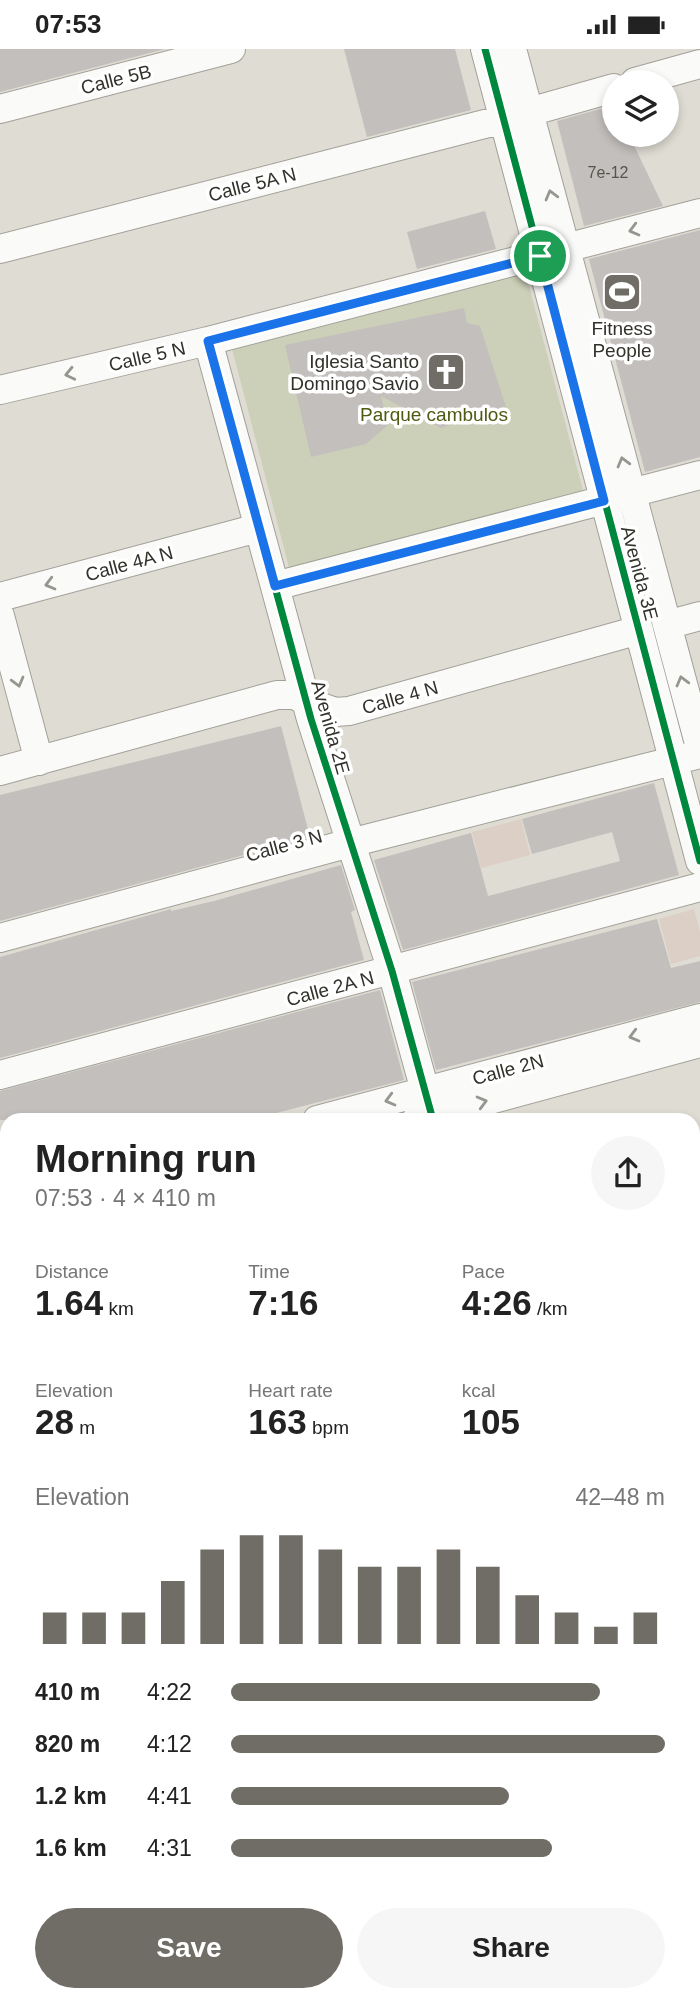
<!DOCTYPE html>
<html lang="en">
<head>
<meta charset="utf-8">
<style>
	:root { --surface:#fff; --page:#f6f6f6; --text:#222; --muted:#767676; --accent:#6f6d65 }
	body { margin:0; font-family:Arial,sans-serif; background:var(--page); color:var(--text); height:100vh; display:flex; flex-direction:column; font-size:26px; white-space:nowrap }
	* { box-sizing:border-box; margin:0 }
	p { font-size:23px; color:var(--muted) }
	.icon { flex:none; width:38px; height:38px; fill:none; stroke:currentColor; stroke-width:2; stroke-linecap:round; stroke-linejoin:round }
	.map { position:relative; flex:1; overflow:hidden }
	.drawer { position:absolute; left:0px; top:1064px; width:700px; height:889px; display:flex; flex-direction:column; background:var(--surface); border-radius:21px 21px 0 0; box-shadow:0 4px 10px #0003 }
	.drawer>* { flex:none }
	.controls { position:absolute; left:602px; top:21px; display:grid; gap:14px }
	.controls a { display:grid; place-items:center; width:77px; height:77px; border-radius:50%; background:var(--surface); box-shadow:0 4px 10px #0003; font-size:35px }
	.pin { position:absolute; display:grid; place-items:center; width:60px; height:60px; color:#fff; margin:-30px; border:4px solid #fff; border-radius:50%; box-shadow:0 2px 7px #0007 }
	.round { display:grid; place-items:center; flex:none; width:74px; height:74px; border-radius:37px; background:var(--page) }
	.summary { display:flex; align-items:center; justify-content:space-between; height:119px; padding:0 35px }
	h1 { font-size:38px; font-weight:700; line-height:52px }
	.stats { display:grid; grid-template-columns:repeat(3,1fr); gap:10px; height:119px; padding:7px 35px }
	.stats div { display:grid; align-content:center }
	.stats b { font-size:35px; font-weight:700 }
	.stats small { font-size:19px; font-weight:400 }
	.stats p { font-size:19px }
	.chart { height:196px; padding:14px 35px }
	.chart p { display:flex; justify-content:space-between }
	.chart svg { width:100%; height:126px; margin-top:7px; stroke:var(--accent); stroke-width:6 }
	.button { display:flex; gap:14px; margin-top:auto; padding:14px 35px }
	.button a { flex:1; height:80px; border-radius:42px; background:var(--accent); color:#fff; font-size:28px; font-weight:700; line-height:80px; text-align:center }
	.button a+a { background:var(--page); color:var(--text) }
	ul { padding:0 35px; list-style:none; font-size:23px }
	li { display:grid; grid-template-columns:112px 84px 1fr; align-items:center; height:52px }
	li i { height:18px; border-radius:9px; background:var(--accent) }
	.status { display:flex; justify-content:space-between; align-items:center; height:49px; padding:0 35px; background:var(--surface); direction:ltr }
	.status svg { height:19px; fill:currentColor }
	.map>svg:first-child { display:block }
</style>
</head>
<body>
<div class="status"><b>07:53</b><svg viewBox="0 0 49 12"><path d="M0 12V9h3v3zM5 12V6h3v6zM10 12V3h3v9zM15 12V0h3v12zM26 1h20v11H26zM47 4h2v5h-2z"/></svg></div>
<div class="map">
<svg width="700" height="1953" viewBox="0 0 700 1953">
	<rect width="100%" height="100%" fill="#dfdcd3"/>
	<path fill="#dccfc5" d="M 521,770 L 530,806 L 481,819 L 472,783 Z
		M 694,860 L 700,883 L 700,907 L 671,915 L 659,870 Z"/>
	<path fill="#cdd0b8" d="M 524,218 L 585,449 L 291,526 L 231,296 Z"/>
	<path fill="#c3bfbd" d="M 0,0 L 165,0 L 0,43 Z
		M 344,0 L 455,0 L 471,61 L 367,88 Z
		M 614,56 L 614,86 L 629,86 L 663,157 L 584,177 L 557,72 Z
		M 485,162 L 496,200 L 417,220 L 407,183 Z
		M 700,181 L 700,408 L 645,423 L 589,210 Z
		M 464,259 L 467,274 L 480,277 L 506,358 L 441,379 L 381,347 L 388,376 L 366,395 L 311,408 L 285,296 Z
		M 281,677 L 310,788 L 0,872 L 0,746 Z
		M 654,734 L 679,826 L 403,901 L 374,811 L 471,784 L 488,847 L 620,812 L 612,783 L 532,805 L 522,770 Z
		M 341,816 L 355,861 L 351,863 L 364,911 L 0,1009 L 0,908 L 171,860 L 171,862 L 214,852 Z
		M 657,870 L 671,919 L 700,912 L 700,953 L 436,1021 L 412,933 Z
		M 380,941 L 404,1031 L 249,1071 L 86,1071 L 85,1067 L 70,1071 L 0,1071 L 0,1042 Z"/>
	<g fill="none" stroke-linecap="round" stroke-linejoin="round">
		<g stroke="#a2a099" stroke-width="30">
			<path id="minor" d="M 485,0 L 700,812
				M 512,0 L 700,698
				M 635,33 L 700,15
				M 0,60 L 231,0
				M 529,63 L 614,39
				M 0,200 L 504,70
				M 208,292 L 311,670 L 392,922 L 433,1071
				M 0,341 L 208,292 L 700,164
				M 275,537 L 700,426
				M 0,548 L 258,479
				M 0,567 L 39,712
				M 667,576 L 700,567
				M 0,722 L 277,646 L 295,646 L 307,653 L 335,663 L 349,662 L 639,581
				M 0,889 L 350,794 L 700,705
				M 0,1026 L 700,838
				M 317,1071 L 700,969
				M 416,1071 L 700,994
				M 693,1151 L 700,1149
				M 0,1155 L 7,1153
				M 0,1183 L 7,1182
				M 693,1285 L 700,1283
				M 0,1344 L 7,1342
				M 0,1439 L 7,1453
				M 693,1462 L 700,1460
				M 0,1486 L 7,1484
				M 0,1554 L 7,1550
				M 693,1624 L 700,1622
				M 0,1738 L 7,1734
				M 693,1788 L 700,1786
				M 0,1921 L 7,1918
				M 693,1928 L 700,1927
				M 246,1946 L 249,1953
				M 678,1946 L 680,1953
				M 604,1953 L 629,1946"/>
		</g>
		<use href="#minor" stroke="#fafaf8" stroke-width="28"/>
		<g stroke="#fff" stroke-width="11">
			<path id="cycleway" d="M 485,0 L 700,812
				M 208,292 L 311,670 L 392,922 L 433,1071"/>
		</g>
		<use href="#cycleway" stroke="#00873e" stroke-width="7"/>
	</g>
	<defs><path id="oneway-chevron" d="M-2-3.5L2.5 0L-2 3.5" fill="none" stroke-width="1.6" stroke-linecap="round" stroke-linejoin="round" transform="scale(1.75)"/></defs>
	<g stroke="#969691">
		<use href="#oneway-chevron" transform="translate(551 146) rotate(-105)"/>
		<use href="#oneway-chevron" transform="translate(634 181) rotate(165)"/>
		<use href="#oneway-chevron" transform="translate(70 325) rotate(167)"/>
		<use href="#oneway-chevron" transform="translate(623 413) rotate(-105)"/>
		<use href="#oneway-chevron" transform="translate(50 535) rotate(165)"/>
		<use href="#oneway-chevron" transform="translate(682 632) rotate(-105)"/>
		<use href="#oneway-chevron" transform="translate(18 633) rotate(75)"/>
		<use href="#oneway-chevron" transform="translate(634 987) rotate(165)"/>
		<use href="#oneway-chevron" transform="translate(390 1051) rotate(165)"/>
		<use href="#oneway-chevron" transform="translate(482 1053) rotate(-15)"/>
	</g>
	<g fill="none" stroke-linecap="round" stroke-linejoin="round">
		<g stroke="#fff" stroke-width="14">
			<path id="route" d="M 540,207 L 604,452 L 275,537 L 208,292 Z"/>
		</g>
		<use href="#route" stroke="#1a73e8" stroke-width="9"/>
	</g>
	<defs>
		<g id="stadium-square" transform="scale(2.0125)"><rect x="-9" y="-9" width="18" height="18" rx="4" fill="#6f6d65" stroke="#fff"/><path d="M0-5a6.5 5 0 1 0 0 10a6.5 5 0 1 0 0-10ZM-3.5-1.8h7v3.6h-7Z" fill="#fff"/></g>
		<g id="church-square" transform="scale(2.0125)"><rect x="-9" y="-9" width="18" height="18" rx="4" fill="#6f6d65" stroke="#fff"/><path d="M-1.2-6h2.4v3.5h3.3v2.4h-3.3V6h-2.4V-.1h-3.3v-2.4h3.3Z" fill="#fff"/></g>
	</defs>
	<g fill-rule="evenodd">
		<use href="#stadium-square" x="622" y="243"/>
		<use href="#church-square" x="446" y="323"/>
	</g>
	<g text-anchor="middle" stroke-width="7" stroke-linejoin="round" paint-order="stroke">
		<g font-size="16" fill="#56544f">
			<text x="608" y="129">7e-12</text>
		</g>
		<g font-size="19" fill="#32312a" stroke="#fff">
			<text transform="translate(116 30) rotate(-14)" y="7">Calle 5B</text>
			<text transform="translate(252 135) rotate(-14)" y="7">Calle 5A N</text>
			<text transform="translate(147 307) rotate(-13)" y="7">Calle 5 N</text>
			<text transform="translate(129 514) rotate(-15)" y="7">Calle 4A N</text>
			<text transform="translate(640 524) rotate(75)" y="7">Avenida 3E</text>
			<text transform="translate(400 648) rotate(-16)" y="7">Calle 4 N</text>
			<text transform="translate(331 678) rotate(74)" y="7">Avenida 2E</text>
			<text transform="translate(284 796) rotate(-15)" y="7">Calle 3 N</text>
			<text transform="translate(330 939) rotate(-15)" y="7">Calle 2A N</text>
			<text transform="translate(508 1020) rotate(-15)" y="7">Calle 2N</text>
		</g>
		<g font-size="19" fill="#32312a" stroke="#fff">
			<text x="622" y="286">Fitness<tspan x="622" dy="22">People</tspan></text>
			<text x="419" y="319" text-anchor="end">Iglesia Santo<tspan x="419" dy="22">Domingo Savio</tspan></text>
		</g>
		<g font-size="19" fill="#4e5911" stroke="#fff">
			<text x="434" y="372">Parque cambulos</text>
		</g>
	</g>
</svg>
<div class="controls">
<a><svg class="icon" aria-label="layers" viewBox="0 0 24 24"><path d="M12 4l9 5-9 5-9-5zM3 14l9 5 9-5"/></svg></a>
</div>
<div class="pin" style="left:540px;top:207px;background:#1e9e55"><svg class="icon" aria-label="arrive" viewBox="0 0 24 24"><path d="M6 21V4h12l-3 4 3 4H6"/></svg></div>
<section class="drawer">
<div class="summary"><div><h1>Morning run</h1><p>07:53 · 4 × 410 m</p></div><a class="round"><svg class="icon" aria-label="share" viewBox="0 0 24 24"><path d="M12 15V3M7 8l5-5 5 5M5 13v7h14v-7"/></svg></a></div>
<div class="stats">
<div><p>Distance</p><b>1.64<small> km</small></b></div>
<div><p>Time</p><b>7:16</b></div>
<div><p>Pace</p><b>4:26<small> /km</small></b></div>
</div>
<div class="stats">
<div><p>Elevation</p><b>28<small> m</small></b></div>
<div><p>Heart rate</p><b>163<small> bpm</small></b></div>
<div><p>kcal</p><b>105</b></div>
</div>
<div class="chart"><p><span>Elevation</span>42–48 m</p>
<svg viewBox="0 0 160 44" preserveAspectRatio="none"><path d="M5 44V33M15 44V33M25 44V33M35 44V22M45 44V11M55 44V6M65 44V6M75 44V11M85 44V17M95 44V17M105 44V11M115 44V17M125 44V27M135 44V33M145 44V38M155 44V33"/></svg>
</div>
<ul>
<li><b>410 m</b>4:22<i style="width:85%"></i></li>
<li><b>820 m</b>4:12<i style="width:100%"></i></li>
<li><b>1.2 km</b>4:41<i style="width:64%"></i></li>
<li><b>1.6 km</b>4:31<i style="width:74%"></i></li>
</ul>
<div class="button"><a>Save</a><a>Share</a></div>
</section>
</div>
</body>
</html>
